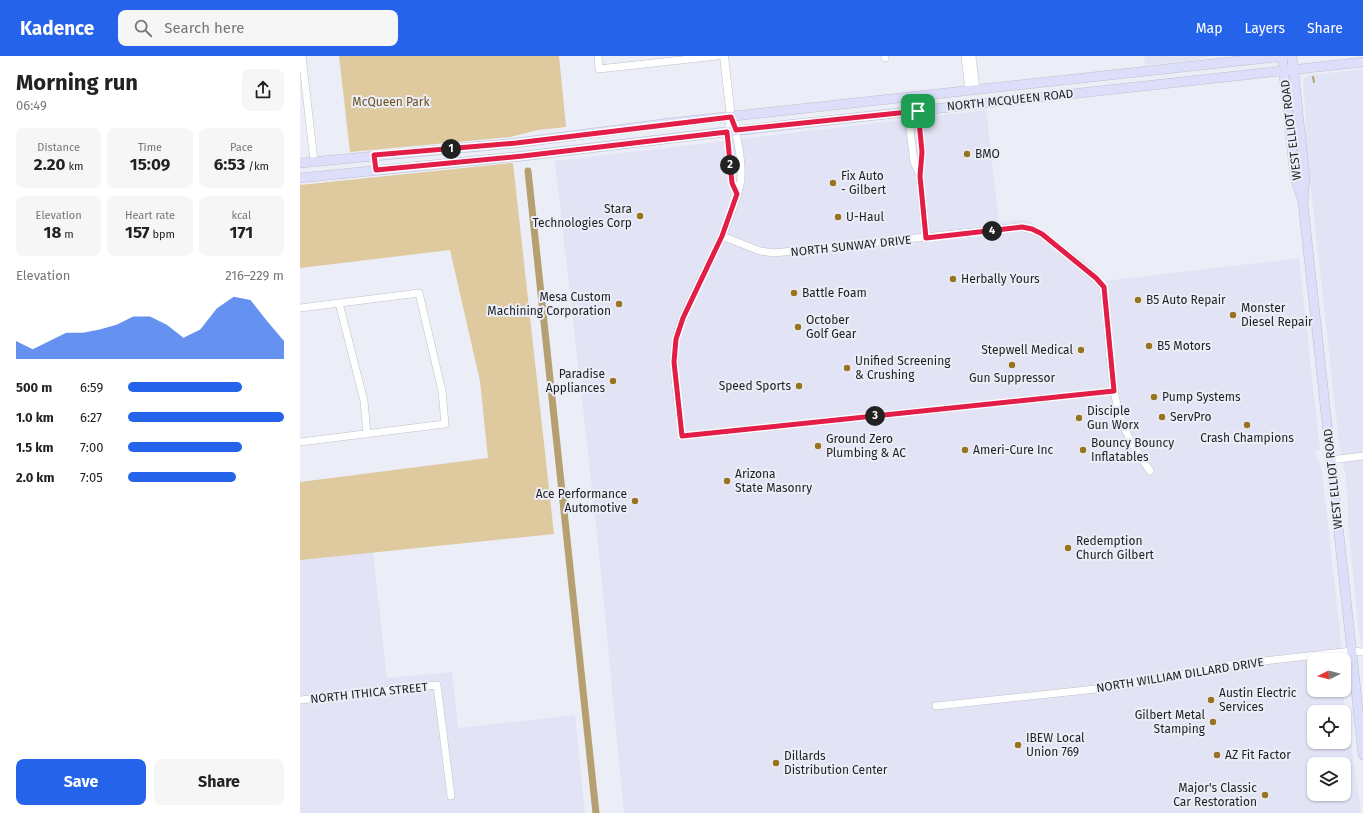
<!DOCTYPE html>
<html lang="en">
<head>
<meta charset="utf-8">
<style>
	:root { --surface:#fff; --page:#f6f6f6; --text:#222; --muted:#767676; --accent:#2563eb }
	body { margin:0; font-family:"Fira Sans",sans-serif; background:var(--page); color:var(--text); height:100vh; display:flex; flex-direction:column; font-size:15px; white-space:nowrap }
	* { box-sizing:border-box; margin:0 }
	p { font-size:13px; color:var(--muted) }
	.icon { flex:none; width:22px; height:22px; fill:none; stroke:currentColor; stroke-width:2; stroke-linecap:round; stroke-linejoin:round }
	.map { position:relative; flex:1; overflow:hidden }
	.sheet { display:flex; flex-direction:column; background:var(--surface); width:300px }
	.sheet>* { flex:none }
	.needle { width:26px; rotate:264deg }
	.buttons { position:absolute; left:1007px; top:597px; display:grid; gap:8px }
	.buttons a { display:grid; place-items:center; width:44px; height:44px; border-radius:8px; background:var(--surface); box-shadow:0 1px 3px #0004; font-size:20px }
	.pin { position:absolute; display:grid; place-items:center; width:34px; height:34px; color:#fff; margin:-17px; border-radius:8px; box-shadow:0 2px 6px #0006 }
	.km { position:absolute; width:20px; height:20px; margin:-10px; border-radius:50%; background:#222; color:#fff; font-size:11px; line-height:20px; text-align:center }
	.round { display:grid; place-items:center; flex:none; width:42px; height:42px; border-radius:8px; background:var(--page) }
	.overview { display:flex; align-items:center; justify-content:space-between; height:68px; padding:0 16px }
	h1 { font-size:22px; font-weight:700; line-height:30px }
	.metrics { display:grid; grid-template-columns:repeat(3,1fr); gap:6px; height:68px; padding:4px 16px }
	.metrics div { display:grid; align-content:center; border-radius:8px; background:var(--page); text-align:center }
	.metrics b { font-size:17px; font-weight:700 }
	.metrics small { font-size:11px; font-weight:400 }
	.metrics p { font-size:11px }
	.chart { height:112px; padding:8px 16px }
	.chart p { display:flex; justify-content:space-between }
	.chart svg { width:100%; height:72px; margin-top:4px; fill:var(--accent); opacity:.7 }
	.action { display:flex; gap:8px; margin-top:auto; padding:8px 16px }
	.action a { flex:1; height:46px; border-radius:8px; background:var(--accent); color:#fff; font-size:16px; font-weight:700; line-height:46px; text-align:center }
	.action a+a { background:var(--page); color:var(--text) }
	ul { padding:0 16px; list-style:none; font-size:13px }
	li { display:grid; grid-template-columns:64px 48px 1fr; align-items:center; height:30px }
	li i { height:10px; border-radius:5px; background:var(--accent) }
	header { display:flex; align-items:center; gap:24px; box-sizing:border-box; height:56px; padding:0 20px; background:var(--accent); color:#fff }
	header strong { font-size:19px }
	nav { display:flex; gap:22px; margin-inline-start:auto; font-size:14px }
	.search { width:280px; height:36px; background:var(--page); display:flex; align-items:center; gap:10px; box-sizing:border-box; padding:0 14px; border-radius:8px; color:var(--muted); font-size:15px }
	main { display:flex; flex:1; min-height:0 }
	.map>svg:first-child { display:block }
</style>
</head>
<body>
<header>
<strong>Kadence</strong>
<div class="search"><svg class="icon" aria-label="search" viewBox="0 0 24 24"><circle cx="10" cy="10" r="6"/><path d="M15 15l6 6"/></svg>Search here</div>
<nav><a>Map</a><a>Layers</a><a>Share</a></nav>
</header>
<main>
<section class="sheet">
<div class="overview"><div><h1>Morning run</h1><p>06:49</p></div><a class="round"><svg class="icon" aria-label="share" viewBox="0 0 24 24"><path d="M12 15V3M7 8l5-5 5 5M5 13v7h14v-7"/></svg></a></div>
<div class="metrics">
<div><p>Distance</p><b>2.20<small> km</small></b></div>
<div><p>Time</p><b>15:09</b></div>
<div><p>Pace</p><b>6:53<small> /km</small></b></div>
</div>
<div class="metrics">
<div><p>Elevation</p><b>18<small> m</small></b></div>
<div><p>Heart rate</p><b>157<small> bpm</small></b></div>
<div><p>kcal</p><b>171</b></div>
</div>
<div class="chart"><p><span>Elevation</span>216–229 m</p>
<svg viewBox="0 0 160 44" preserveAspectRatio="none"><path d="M0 44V33L10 38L20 33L30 28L40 28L50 26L60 23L70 18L80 18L90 23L100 31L110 26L120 13L130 6L140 8L150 21L160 33V44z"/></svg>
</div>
<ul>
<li><b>500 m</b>6:59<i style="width:73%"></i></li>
<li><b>1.0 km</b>6:27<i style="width:100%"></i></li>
<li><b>1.5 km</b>7:00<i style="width:73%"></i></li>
<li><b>2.0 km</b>7:05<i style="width:69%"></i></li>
</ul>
<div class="action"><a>Save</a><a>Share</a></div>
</section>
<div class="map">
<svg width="1063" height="757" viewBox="0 0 1063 757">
	<rect width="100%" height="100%" fill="#ebedf7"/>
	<path fill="#e2e4f6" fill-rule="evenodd" d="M 844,0 L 910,0 L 897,4 L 845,9 Z
		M 1063,13 L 1063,596 L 1059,576 L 1048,468 L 1048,448 L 1045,416 L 1039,387 L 1005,80 L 1006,61 L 1003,28 L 1004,22 L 1010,19 Z
		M 686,54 L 699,166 L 722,164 L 731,166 L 790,209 L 804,225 L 999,202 L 1020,394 L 1015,395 L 1022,415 L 1043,604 L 1014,604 L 1014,634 L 1044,634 L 1044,616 L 1044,654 L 1052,691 L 1061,757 L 324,757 L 297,477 L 255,105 ZM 1014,656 L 1044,656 L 1044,686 L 1014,686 ZM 1014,708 L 1044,708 L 1044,738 L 1014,738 Z
		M 73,496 L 87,622 L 152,616 L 158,672 L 275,659 L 285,757 L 0,757 L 0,504 Z"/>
	<path fill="#dfc99e" d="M 39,0 L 259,0 L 266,71 L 238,74 L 210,81 L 50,96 Z
		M 213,107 L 254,478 L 0,504 L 0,426 L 188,402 L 180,325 L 150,194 L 0,212 L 0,129 Z"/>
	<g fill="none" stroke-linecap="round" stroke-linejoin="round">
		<path stroke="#b69f70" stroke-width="2" d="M 1013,21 L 1014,26"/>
		<path stroke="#b69f70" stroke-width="7" d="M 228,115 L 296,757"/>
		<g stroke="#c0c1cb" stroke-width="8">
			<path id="minor" d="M 2,0 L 14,105
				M 298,0 L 299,13 L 417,0
				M 665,0 L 669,34
				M 672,0 L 676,34
				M 585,2 L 585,0
				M 616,40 L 622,96 L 620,120 L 626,182
				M 606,41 L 614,106 L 620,119
				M 431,61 C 437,76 444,113 440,129 C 431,166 412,201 395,235 C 388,251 379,266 376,283 C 371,314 379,349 382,380 L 814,335
				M 431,61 C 425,82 428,117 437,138
				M 422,180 L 460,195 L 474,197 L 721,171 L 742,178 L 796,222 L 803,231 C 812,278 806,329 825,373 C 831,388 841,402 850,415
				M 39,247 L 64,345 L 67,378
				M 0,252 L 119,237 L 142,335 L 145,368 L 0,386
				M 1031,404 L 1063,400
				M 0,644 L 137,629 L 151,740
				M 636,650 L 815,631 L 854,625 L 927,609 L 1052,595 L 1063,596"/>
		</g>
		<g stroke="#c0c1cb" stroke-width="9">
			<path id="tertiary" d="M 424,0 L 431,61"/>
		</g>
		<g stroke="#c0c1cb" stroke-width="10">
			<path id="secondary" d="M 982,0 L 995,122 L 1002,143
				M 992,0 L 1005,121 L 1003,147 L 1063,699
				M 0,107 L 216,87 L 370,67 L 985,0
				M 0,122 L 223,100 L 433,75 L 1063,6"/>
		</g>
		<use href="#minor" stroke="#fff" stroke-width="7"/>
		<use href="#tertiary" stroke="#fff" stroke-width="8"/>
		<use href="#secondary" stroke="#dcdefa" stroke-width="9"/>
	</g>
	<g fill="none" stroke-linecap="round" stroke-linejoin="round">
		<g stroke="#fff" stroke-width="8">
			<path id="route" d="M 618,55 L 622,96 L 620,120 L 626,182 L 722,171 L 732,173 L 742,178 L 796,222 L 804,231 L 814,335 L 382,380 L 374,306 L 376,283 L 383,262 L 422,180 L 437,138 L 432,127 L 427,76 L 223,100 L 76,114 L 74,99 L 216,87 L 431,61 L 436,74 Z"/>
		</g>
		<use href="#route" stroke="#e11d48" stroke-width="5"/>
	</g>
	<g fill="#99741f" stroke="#ebedf7" stroke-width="1.5">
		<circle cx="667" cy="98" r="4"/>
		<circle cx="533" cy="127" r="4"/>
		<circle cx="340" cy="160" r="4"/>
		<circle cx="538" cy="161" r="4"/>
		<circle cx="653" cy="223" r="4"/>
		<circle cx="494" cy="237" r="4"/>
		<circle cx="838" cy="244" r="4"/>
		<circle cx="319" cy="248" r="4"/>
		<circle cx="933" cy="259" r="4"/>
		<circle cx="498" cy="271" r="4"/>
		<circle cx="849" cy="290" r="4"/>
		<circle cx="781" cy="294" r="4"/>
		<circle cx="712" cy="309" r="4"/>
		<circle cx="547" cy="312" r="4"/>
		<circle cx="313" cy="325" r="4"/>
		<circle cx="499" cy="330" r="4"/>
		<circle cx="854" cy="341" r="4"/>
		<circle cx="862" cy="361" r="4"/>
		<circle cx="779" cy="362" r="4"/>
		<circle cx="947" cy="369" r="4"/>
		<circle cx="518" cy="390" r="4"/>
		<circle cx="665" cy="394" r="4"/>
		<circle cx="783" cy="394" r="4"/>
		<circle cx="427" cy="425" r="4"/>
		<circle cx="335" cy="445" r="4"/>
		<circle cx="768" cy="492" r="4"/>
		<circle cx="911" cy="644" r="4"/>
		<circle cx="913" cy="666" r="4"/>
		<circle cx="718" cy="689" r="4"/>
		<circle cx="917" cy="699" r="4"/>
		<circle cx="476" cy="707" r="4"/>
		<circle cx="965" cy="739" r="4"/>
	</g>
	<g text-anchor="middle" stroke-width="4" stroke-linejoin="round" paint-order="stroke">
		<g font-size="12" fill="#1f2023" stroke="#ebedf7">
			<text transform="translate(710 44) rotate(-6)" y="4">NORTH MCQUEEN ROAD</text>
			<text transform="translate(991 74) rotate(-97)" y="4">WEST ELLIOT ROAD</text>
			<text transform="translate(551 190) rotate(-6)" y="4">NORTH SUNWAY DRIVE</text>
			<text transform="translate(1033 423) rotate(-96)" y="4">WEST ELLIOT ROAD</text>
			<text transform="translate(880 619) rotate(-9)" y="4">NORTH WILLIAM DILLARD DRIVE</text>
			<text transform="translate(69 637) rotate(-6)" y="4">NORTH ITHICA STREET</text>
		</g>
		<g font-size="12" fill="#6c531c" stroke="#ebedf7">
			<text x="91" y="50">McQueen Park</text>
		</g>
		<g font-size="12" fill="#1f2023" stroke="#ebedf7" text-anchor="start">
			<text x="675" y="102">BMO</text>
			<text x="541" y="124">Fix Auto<tspan x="541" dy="14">- Gilbert</tspan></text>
			<text x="332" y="157" text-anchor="end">Stara<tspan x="332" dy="14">Technologies Corp</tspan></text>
			<text x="546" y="165">U-Haul</text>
			<text x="661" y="227">Herbally Yours</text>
			<text x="502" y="241">Battle Foam</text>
			<text x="311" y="245" text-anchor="end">Mesa Custom<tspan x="311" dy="14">Machining Corporation</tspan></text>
			<text x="846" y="248">B5 Auto Repair</text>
			<text x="941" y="256">Monster<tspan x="941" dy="14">Diesel Repair</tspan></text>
			<text x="506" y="268">October<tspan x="506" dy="14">Golf Gear</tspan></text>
			<text x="857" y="294">B5 Motors</text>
			<text x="773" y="298" text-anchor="end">Stepwell Medical</text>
			<text x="555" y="309">Unified Screening<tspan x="555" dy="14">&amp; Crushing</tspan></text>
			<text x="305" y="322" text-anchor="end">Paradise<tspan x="305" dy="14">Appliances</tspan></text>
			<text x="712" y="326" text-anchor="middle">Gun Suppressor</text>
			<text x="491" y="334" text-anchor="end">Speed Sports</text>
			<text x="862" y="345">Pump Systems</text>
			<text x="787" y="359">Disciple<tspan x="787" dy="14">Gun Worx</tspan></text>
			<text x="870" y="365">ServPro</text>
			<text x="947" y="386" text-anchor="middle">Crash Champions</text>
			<text x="526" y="387">Ground Zero<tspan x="526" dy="14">Plumbing &amp; AC</tspan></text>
			<text x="791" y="391">Bouncy Bouncy<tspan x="791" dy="14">Inflatables</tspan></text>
			<text x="673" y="398">Ameri-Cure Inc</text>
			<text x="435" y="422">Arizona<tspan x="435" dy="14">State Masonry</tspan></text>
			<text x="327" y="442" text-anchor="end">Ace Performance<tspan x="327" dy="14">Automotive</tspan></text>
			<text x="776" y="489">Redemption<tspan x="776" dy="14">Church Gilbert</tspan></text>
			<text x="919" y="641">Austin Electric<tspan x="919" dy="14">Services</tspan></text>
			<text x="905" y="663" text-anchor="end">Gilbert Metal<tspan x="905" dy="14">Stamping</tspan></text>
			<text x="726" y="686">IBEW Local<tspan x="726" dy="14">Union 769</tspan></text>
			<text x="925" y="703">AZ Fit Factor</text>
			<text x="484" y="704">Dillards<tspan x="484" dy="14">Distribution Center</tspan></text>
			<text x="957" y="736" text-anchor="end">Major's Classic<tspan x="957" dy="14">Car Restoration</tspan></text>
		</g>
	</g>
</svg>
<div class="buttons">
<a><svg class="needle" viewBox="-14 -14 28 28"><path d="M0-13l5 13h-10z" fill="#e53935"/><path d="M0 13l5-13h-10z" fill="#767676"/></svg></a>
<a><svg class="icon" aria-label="locate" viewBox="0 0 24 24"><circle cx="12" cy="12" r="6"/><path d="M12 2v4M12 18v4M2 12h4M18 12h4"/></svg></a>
<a><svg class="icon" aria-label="layers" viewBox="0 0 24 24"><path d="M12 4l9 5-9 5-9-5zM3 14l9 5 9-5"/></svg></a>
</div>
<div class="pin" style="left:618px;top:55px;background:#1e9e55"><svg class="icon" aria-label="arrive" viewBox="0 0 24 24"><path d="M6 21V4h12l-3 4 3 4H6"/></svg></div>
<b class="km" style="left:151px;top:93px">1</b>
<b class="km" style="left:430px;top:109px">2</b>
<b class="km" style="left:575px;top:360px">3</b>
<b class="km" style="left:692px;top:175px">4</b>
</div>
</main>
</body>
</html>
